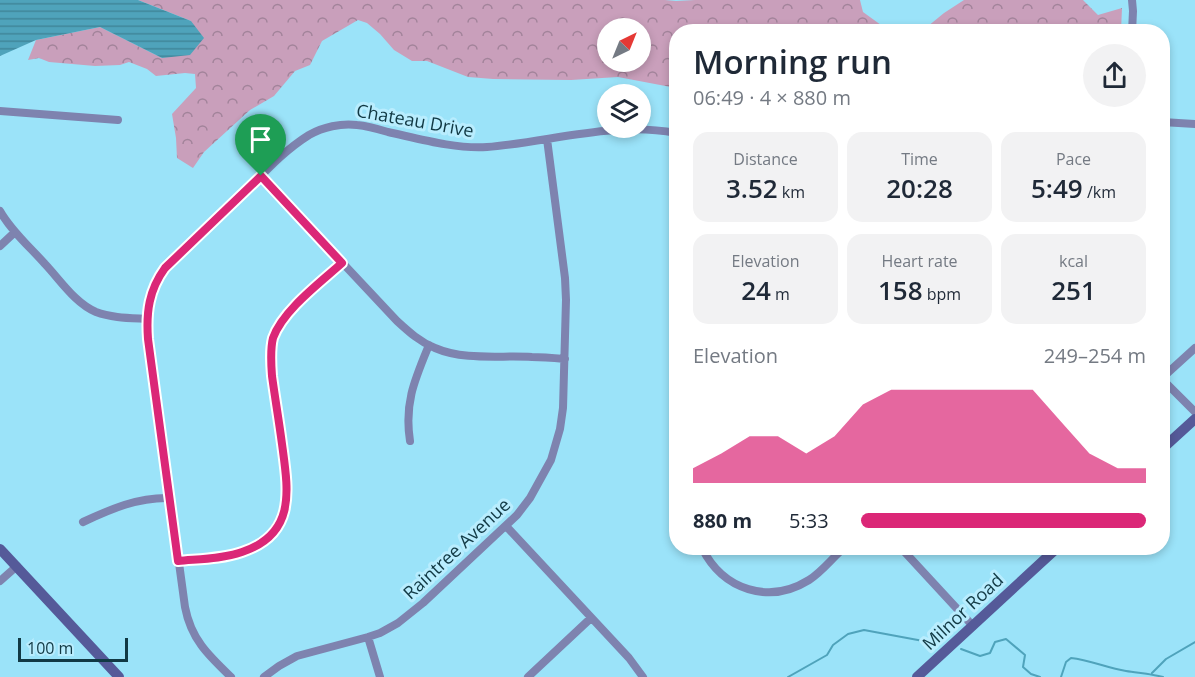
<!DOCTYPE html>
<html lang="en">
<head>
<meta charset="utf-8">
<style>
	:root { --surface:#fff; --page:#f2f2f3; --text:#1f2937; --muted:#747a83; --accent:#db2777 }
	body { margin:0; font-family:"Open Sans",sans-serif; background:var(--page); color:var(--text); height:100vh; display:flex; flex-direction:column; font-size:22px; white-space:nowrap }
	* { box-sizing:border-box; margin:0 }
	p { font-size:20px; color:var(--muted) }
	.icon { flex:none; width:33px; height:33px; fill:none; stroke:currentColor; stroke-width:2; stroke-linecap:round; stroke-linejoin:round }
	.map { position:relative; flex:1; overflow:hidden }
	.panel { position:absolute; left:669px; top:24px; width:501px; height:531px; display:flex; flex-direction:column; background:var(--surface); border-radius:24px; box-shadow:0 3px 9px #0003 }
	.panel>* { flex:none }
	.needle { width:39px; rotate:43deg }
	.buttons { position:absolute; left:597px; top:18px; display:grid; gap:12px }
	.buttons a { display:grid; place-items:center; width:54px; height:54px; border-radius:50%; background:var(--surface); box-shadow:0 3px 9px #0003; font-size:30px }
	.scale { position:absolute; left:18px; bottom:15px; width:110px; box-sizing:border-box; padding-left:6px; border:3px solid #113944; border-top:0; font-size:16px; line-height:21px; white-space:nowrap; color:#113944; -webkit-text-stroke:4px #b9edfe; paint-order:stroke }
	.pin { position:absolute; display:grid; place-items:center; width:51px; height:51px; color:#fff; margin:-62px -26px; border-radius:50% 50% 50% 0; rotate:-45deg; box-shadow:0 0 6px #0007 }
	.pin .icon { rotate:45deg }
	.round { display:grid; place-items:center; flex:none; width:63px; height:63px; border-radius:32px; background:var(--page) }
	.summary { display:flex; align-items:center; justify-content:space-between; height:102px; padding:0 24px }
	h1 { font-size:33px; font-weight:600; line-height:45px }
	.figures { display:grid; grid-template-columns:repeat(3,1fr); gap:9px; height:102px; padding:6px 24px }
	.figures div { display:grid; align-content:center; border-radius:15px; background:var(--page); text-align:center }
	.figures b { font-size:26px; font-weight:600 }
	.figures small { font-size:16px; font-weight:400 }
	.figures p { font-size:16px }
	.chart { height:168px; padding:12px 24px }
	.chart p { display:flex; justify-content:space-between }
	.chart svg { width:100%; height:108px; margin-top:6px; fill:var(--accent); opacity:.7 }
	ul { padding:0 24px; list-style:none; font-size:20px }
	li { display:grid; grid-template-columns:96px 72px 1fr; align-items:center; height:45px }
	li i { height:15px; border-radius:8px; background:var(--accent) }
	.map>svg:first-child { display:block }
</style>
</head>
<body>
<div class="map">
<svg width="1195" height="677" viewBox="0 0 1195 677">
	<defs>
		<pattern id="forest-crowns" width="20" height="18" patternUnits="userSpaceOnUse" patternTransform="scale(1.5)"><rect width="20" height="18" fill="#c99fbb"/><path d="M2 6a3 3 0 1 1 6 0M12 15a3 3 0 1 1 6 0" fill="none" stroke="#a2839a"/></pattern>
		<pattern id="water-rules" width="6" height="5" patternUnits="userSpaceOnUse" patternTransform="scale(1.5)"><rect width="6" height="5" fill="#4fa3bb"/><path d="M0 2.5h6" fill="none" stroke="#40869a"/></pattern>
	</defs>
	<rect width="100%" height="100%" fill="#9be3f9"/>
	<path fill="url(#forest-crowns)" fill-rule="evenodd" d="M 138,0 L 665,0 L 676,1 L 695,0 L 860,0 L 863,12 L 881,25 L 922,31 L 944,13 L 964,0 L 1083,0 L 1098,15 L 1122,8 L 1121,31 L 676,32 L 676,88 L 618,77 L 571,80 L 493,79 L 468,77 L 427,61 L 412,61 L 394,50 L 380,34 L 367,23 L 358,20 L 322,41 L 310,65 L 295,71 L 274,96 L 250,110 L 204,152 L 193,168 L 177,158 L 176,138 L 172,114 L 196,88 L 195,74 L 185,73 L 156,76 L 147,69 L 129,62 L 120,65 L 95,66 L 49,62 L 39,58 L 28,60 L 36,40 L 100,27 L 162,58 L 191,21 ZM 608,28 L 640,28 L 640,62 L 608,62 Z"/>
	<path fill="url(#water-rules)" d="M 0,0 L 138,0 L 191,21 L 204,38 L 190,55 L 162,58 L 100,27 L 36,40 L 0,56 Z"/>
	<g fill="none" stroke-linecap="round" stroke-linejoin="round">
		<path stroke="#4fa3bb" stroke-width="2" d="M 961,649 L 980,656 L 990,653 L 995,642 L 1006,639 L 1025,655 L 1023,667 L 1031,674 L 1040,677
			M 1152,673 L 1166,659 L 1195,642
			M 788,677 L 827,655 L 833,645 L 848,634 L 864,630 L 934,643
			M 1061,677 L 1066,662 L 1071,658 C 1090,660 1107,668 1126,671 C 1138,673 1151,674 1163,677"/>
		<path stroke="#7e83af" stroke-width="8" d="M 1132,0 L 1133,11 L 1132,32
			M 0,111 L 118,120
			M 1162,122 L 1195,124
			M 261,176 L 397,321 C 409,332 420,342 435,348 C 465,361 501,355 532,357 C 543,357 554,358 565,359
			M 0,211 C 12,232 30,247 45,264 C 61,281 75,303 96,312 C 112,318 130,318 147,319
			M 0,246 L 15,232
			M 1162,378 L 1195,348
			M 1162,379 L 1195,412
			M 410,441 C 404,403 415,379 429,345
			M 83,522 C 111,509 138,497 170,498
			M 506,526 L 629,658 L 643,677
			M 702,548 C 723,590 769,605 809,580 C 823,571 832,558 844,548
			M 901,548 L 973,626
			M 178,561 L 233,555 L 253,548 L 270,535 L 282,517 L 286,507 L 287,485 L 272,376 C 271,363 270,350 273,338 C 282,310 321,282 342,263
			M 0,581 L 17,566
			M 368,637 L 380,677
			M 231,677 C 208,655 191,639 185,607 L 147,328 C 147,305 152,287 165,268 C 187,244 212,224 235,202 C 259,179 280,153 309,135 C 323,127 341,123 357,125 C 368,126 378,129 388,132 C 420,139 455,149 487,147 C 550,142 613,121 676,133
			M 264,677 L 279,666 L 297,656 L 368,637 L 380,633 L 398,623 L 423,603 L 517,515 L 530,498 L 551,460 L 560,429 L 563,408 L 566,300 L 565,278 L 547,139
			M 528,677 L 591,618"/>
		<path stroke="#555a99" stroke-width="10" d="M 1162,449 L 1195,419
			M 0,549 L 119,677
			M 917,677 L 1057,548"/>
	</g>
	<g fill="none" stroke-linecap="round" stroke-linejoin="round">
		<g stroke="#fff" stroke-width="12">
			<path id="route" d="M 261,176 L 342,263 C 321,282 283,310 273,338 C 270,350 271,363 272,376 C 275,398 279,421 282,444 C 288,489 297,534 242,552 C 222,559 199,559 178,561 L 148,339 C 146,312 149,290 165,268 Z"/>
		</g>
		<use href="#route" stroke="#db2777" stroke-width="8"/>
	</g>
	<g text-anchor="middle" stroke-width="6" stroke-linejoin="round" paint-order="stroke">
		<g font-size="18" fill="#113944" stroke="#b9edfe">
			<text transform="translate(415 121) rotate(10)" y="6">Chateau Drive</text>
			<text transform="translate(457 549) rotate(-43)" y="6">Raintree Avenue</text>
			<text transform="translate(963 612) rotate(-43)" y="6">Milnor Road</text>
		</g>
	</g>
</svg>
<div class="buttons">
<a><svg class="needle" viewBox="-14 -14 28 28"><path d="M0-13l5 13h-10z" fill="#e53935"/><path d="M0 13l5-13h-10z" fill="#747a83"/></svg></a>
<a><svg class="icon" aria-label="layers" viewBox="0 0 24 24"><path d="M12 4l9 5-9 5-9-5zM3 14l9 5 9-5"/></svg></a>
</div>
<div class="scale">100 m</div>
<div class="pin" style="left:261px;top:176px;background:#1e9e55"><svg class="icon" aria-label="arrive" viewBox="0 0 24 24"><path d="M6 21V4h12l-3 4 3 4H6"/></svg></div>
<section class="panel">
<div class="summary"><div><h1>Morning run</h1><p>06:49 · 4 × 880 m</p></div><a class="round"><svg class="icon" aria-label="share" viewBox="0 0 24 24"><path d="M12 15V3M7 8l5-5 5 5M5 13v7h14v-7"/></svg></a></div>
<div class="figures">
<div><p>Distance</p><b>3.52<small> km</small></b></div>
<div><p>Time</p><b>20:28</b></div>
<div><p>Pace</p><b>5:49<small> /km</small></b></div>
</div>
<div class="figures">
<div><p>Elevation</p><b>24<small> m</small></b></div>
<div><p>Heart rate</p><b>158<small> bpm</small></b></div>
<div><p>kcal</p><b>251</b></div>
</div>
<div class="chart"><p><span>Elevation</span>249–254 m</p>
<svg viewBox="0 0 160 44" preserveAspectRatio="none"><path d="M0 44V38L10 32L20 25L30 25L40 32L50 25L60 12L70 6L80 6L90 6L100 6L110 6L120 6L130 19L140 32L150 38L160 38V44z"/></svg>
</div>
<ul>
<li><b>880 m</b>5:33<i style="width:100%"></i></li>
</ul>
</section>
</div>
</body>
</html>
